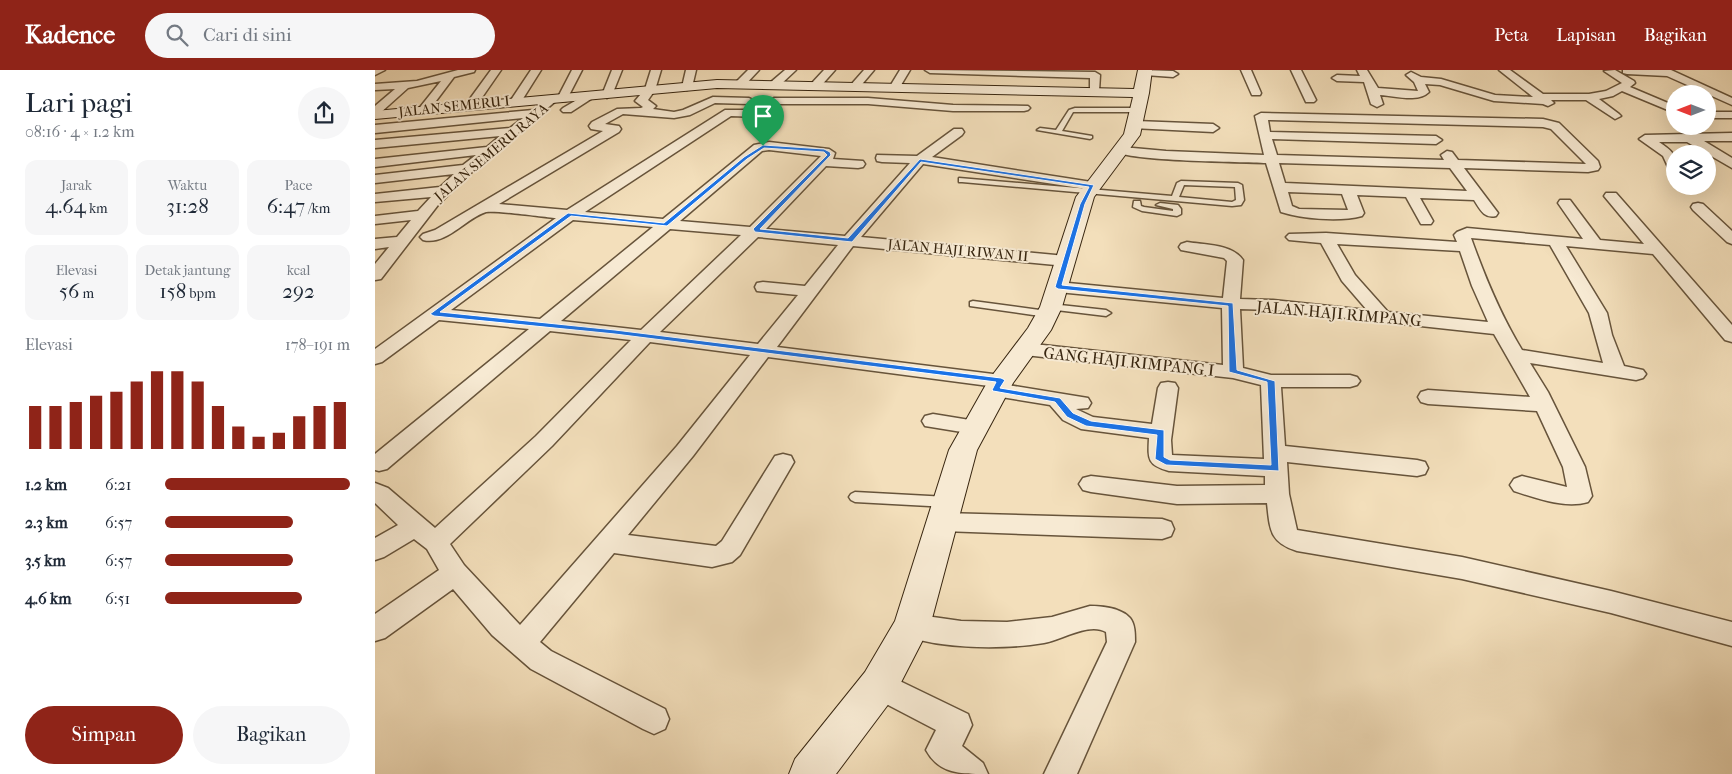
<!DOCTYPE html>
<html lang="id">
<head>
<meta charset="utf-8">
<style>
	:root { --surface:#fff; --page:#f6f6f7; --text:#1f2937; --muted:#747a83; --accent:#8f2418 }
	body { margin:0; font-family:"IM FELL French Canon",serif; background:var(--page); color:var(--text); height:100vh; display:flex; flex-direction:column; font-size:19px; white-space:nowrap }
	* { box-sizing:border-box; margin:0 }
	p { font-size:16px; color:var(--muted) }
	.icon { flex:none; width:28px; height:28px; fill:none; stroke:currentColor; stroke-width:2; stroke-linecap:round; stroke-linejoin:round }
	.map { position:relative; flex:1; overflow:hidden }
	.details { display:flex; flex-direction:column; background:var(--surface); width:375px }
	.details>* { flex:none }
	.needle { width:32px; rotate:270deg }
	.buttons { position:absolute; left:1291px; top:15px; display:grid; gap:10px }
	.buttons a { display:grid; place-items:center; width:50px; height:50px; border-radius:50%; background:var(--surface); box-shadow:0 5px 20px #0002; font-size:25px }
	.pin { position:absolute; display:grid; place-items:center; width:42px; height:42px; color:#fff; margin:-51px -21px; border-radius:50% 50% 50% 0; rotate:-45deg; box-shadow:0 0 5px #0007 }
	.pin .icon { rotate:45deg }
	.round { display:grid; place-items:center; flex:none; width:52px; height:52px; border-radius:26px; background:var(--page) }
	.overview { display:flex; align-items:center; justify-content:space-between; height:85px; padding:0 25px }
	h1 { font-size:28px; font-weight:600; line-height:38px }
	.figures { display:grid; grid-template-columns:repeat(3,1fr); gap:8px; height:85px; padding:5px 25px }
	.figures div { display:grid; align-content:center; border-radius:12px; background:var(--page); text-align:center }
	.figures b { font-size:21px; font-weight:600 }
	.figures small { font-size:14px; font-weight:400 }
	.figures p { font-size:14px }
	.chart { height:140px; padding:10px 25px }
	.chart p { display:flex; justify-content:space-between }
	.chart svg { width:100%; height:90px; margin-top:5px; stroke:var(--accent); stroke-width:6 }
	.primary-button { display:flex; gap:10px; margin-top:auto; padding:10px 25px }
	.primary-button a { flex:1; height:58px; border-radius:30px; background:var(--accent); color:#fff; font-size:20px; font-weight:600; line-height:58px; text-align:center }
	.primary-button a+a { background:var(--page); color:var(--text) }
	ul { padding:0 25px; list-style:none; font-size:16px }
	li { display:grid; grid-template-columns:80px 60px 1fr; align-items:center; height:38px }
	li i { height:12px; border-radius:6px; background:var(--accent) }
	header { display:flex; align-items:center; gap:30px; box-sizing:border-box; height:70px; padding:0 25px; background:var(--accent); color:#fff }
	header strong { font-size:24px }
	nav { display:flex; gap:28px; margin-inline-start:auto; font-size:18px }
	.search { width:350px; height:45px; background:var(--page); display:flex; align-items:center; gap:12px; box-sizing:border-box; padding:0 18px; border-radius:28px; color:var(--muted); font-size:19px }
	main { display:flex; flex:1; min-height:0 }
	.map>svg:first-child { display:block }
</style>
</head>
<body>
<header>
<strong>Kadence</strong>
<div class="search"><svg class="icon" aria-label="search" viewBox="0 0 24 24"><circle cx="10" cy="10" r="6"/><path d="M15 15l6 6"/></svg>Cari di sini</div>
<nav><a>Peta</a><a>Lapisan</a><a>Bagikan</a></nav>
</header>
<main>
<section class="details">
<div class="overview"><div><h1>Lari pagi</h1><p>08:16 · 4 × 1.2 km</p></div><a class="round"><svg class="icon" aria-label="share" viewBox="0 0 24 24"><path d="M12 15V3M7 8l5-5 5 5M5 13v7h14v-7"/></svg></a></div>
<div class="figures">
<div><p>Jarak</p><b>4.64<small> km</small></b></div>
<div><p>Waktu</p><b>31:28</b></div>
<div><p>Pace</p><b>6:47<small> /km</small></b></div>
</div>
<div class="figures">
<div><p>Elevasi</p><b>56<small> m</small></b></div>
<div><p>Detak jantung</p><b>158<small> bpm</small></b></div>
<div><p>kcal</p><b>292</b></div>
</div>
<div class="chart"><p><span>Elevasi</span>178–191 m</p>
<svg viewBox="0 0 160 44" preserveAspectRatio="none"><path d="M5 44V23M15 44V23M25 44V21M35 44V18M45 44V16M55 44V11M65 44V6M75 44V6M85 44V11M95 44V23M105 44V33M115 44V38M125 44V36M135 44V28M145 44V23M155 44V21"/></svg>
</div>
<ul>
<li><b>1.2 km</b>6:21<i style="width:100%"></i></li>
<li><b>2.3 km</b>6:57<i style="width:69%"></i></li>
<li><b>3.5 km</b>6:57<i style="width:69%"></i></li>
<li><b>4.6 km</b>6:51<i style="width:74%"></i></li>
</ul>
<div class="primary-button"><a>Simpan</a><a>Bagikan</a></div>
</section>
<div class="map">
<svg width="1357" height="704" viewBox="0 0 1357 704">
	<rect width="100%" height="100%" fill="#f3dfbb"/>
	<filter id="stains"><feTurbulence type="fractalNoise" baseFrequency=".004" numOctaves="4"/><feColorMatrix values="0 0 0 0 .2 0 0 0 0 .09 0 0 0 0 .02 0 0 0 .5 -.17"/></filter>
	<radialGradient id="worn" r=".72"><stop offset=".6" stop-color="#630" stop-opacity="0"/><stop offset="1" stop-color="#630" stop-opacity=".3"/></radialGradient>
	<g fill="none" stroke-linecap="round" stroke-linejoin="round">
		<g stroke="#67543b" stroke-width="3">
			<path id="lane" d="M 700,38 L 763,38 L 766,40 L 763,42 L 698,42 L 687,61 L 717,66 L 717,68 L 715,69 L 662,60 L 665,58 L 681,60 L 694,40 Z
				M 584,108 L 797,126 L 802,113 L 806,111 L 863,113 L 867,115 L 869,130 L 866,135 L 857,136 L 587,112 L 584,112 ZM 809,115 L 860,117 L 861,130 L 857,132 L 804,127 Z
				M 759,131 L 765,131 L 766,136 L 769,137 L 798,141 L 798,139 L 781,135 L 785,133 L 803,135 L 806,139 L 806,144 L 802,146 L 767,141 L 758,137 Z
				M 598,231 L 672,241 L 677,244 L 672,247 L 595,236 L 595,232 Z
				M 676,234 L 731,240 L 736,243 L 731,246 L 673,239 L 671,237 Z
				M 480,422 L 573,427 L 577,429 L 579,432 L 577,435 L 573,437 L 480,432 L 476,430 L 474,427 L 476,424 Z"/>
		</g>
		<g stroke="#67543b" stroke-width="3">
			<path id="street" d="M 0,0 L 10,0 L 0,5 Z
				M 83,0 L 100,0 L 99,2 L 79,7 L 52,43 L 48,44 L 42,41 L 66,11 L 33,18 L 4,44 L 0,45 L 0,36 L 20,19 L 0,20 L 0,14 L 42,11 Z
				M 116,0 L 126,0 L 99,39 L 91,39 L 89,37 Z
				M 156,0 L 166,0 L 144,35 L 136,35 L 134,33 Z
				M 197,0 L 207,0 L 191,31 L 182,30 L 97,102 L 63,135 L 6,209 L 0,210 L 0,194 L 14,177 L 0,179 L 0,169 L 22,167 L 36,150 L 0,154 L 0,146 L 43,141 L 56,127 L 0,132 L 0,124 L 65,117 L 79,104 L 0,113 L 0,105 L 88,95 L 101,85 L 0,97 L 0,89 L 112,77 L 125,66 L 0,78 L 0,70 L 135,58 L 148,48 L 0,63 L 0,55 L 158,40 L 173,28 L 182,29 Z
				M 237,0 L 247,0 L 237,25 L 232,28 L 227,25 Z
				M 276,0 L 286,0 L 280,20 L 273,30 L 281,36 L 278,39 L 299,42 L 308,40 L 338,27 L 374,28 L 380,31 L 374,34 L 340,33 L 315,45 L 299,48 L 248,44 L 230,54 L 244,56 L 246,59 L 244,62 L 124,134 L 192,140 L 350,40 L 381,40 L 399,28 L 493,28 L 578,35 L 653,36 L 655,38 L 653,40 L 649,41 L 578,41 L 493,34 L 402,34 L 388,46 L 384,47 L 356,46 L 210,142 L 288,149 L 379,75 L 394,72 L 454,79 L 460,83 L 458,89 L 488,91 L 490,94 L 488,97 L 483,98 L 451,96 L 391,159 L 470,166 L 535,93 L 507,92 L 502,91 L 501,88 L 502,85 L 542,86 L 579,59 L 587,59 L 589,62 L 587,65 L 557,87 L 723,113 L 725,116 L 723,119 L 718,120 L 548,94 L 486,167 L 691,186 L 697,188 L 699,191 L 697,194 L 691,196 L 478,176 L 402,277 L 626,305 L 633,307 L 636,311 L 633,315 L 713,328 L 716,333 L 713,338 L 701,339 L 718,347 L 777,354 L 783,318 L 786,313 L 793,312 L 800,313 L 803,318 L 796,370 L 797,385 L 889,389 L 886,315 L 858,308 L 650,285 L 643,283 L 641,279 L 643,275 L 650,273 L 848,295 L 847,238 L 683,222 L 677,221 L 675,217 L 677,213 L 683,212 L 848,228 L 852,191 L 849,188 L 806,180 L 804,177 L 806,174 L 812,172 C 830,175 857,174 868,190 L 865,229 L 898,230 L 992,240 L 967,211 L 946,173 L 914,170 L 911,167 L 914,164 L 951,163 L 1082,172 L 1079,165 L 1082,162 L 1092,158 L 1208,169 L 1183,133 L 1185,130 L 1195,130 L 1225,170 L 1269,174 L 1229,126 L 1231,123 L 1241,123 L 1357,255 L 1357,272 L 1350,270 L 1278,184 L 1191,176 L 1232,243 L 1237,265 L 1249,296 L 1268,300 L 1271,304 L 1268,308 L 1261,310 L 1155,293 L 1173,322 L 1210,397 L 1217,426 L 1213,432 C 1190,439 1161,428 1139,421 L 1135,415 L 1139,409 L 1147,406 L 1192,417 L 1188,397 L 1162,341 L 1053,334 L 1046,332 L 1043,327 L 1046,322 L 1053,320 L 1155,327 L 1119,264 L 898,240 L 865,239 L 868,298 L 896,305 L 975,305 L 982,307 L 985,311 L 982,315 L 975,317 L 906,317 L 910,376 L 1042,390 L 1050,392 L 1053,398 L 1050,404 L 1042,406 L 912,392 L 914,424 L 922,460 L 1087,487 L 1236,521 L 1357,552 L 1357,576 L 1236,543 L 1087,509 L 922,481 C 894,472 895,459 892,433 L 802,434 L 716,422 L 708,420 L 704,414 L 708,408 L 716,406 L 802,416 L 890,415 L 890,406 L 794,401 C 772,395 773,389 774,368 L 706,359 L 688,350 L 675,335 L 614,325 L 611,320 L 614,316 L 393,287 L 318,386 L 253,465 L 341,476 L 347,471 L 400,386 L 408,384 L 416,386 L 419,392 L 365,485 L 357,492 L 337,497 L 239,483 L 165,572 L 176,581 L 290,639 L 294,649 L 290,659 L 279,664 L 268,659 L 156,599 L 117,565 L 78,519 L 10,568 L 0,571 L 0,544 L 64,500 L 52,479 L 39,469 L 9,487 L 0,490 L 0,468 L 23,455 L 0,433 L 0,413 L 13,418 L 60,458 L 161,366 L 256,270 L 175,261 L 12,399 L 4,401 L 0,400 L 0,384 L 154,259 L 64,250 L 7,292 L 0,294 L 0,279 L 181,148 C 169,147 119,140 111,142 C 91,148 71,176 48,170 L 45,167 L 48,164 L 60,160 L 228,61 L 216,59 L 214,56 L 217,52 L 242,39 L 266,38 L 268,37 L 260,31 L 270,19 ZM 394,80 L 446,86 L 375,157 L 305,151 L 387,81 ZM 198,150 L 278,157 L 165,249 L 76,240 ZM 295,159 L 366,165 L 266,260 L 186,251 ZM 383,167 L 463,175 L 430,216 L 388,212 L 382,213 L 380,217 L 382,221 L 423,225 L 383,274 L 285,262 ZM 1096,168 L 1175,175 L 1214,243 L 1228,293 L 1147,280 C 1125,244 1110,207 1096,168 ZM 962,174 L 1085,181 L 1097,216 L 1113,252 L 1013,242 L 980,205 ZM 275,272 L 375,285 L 302,376 L 145,555 L 89,495 L 75,474 L 177,376 Z
				M 311,0 L 321,0 L 317,17 L 312,20 L 307,17 Z
				M 373,0 L 384,0 L 369,16 L 361,16 L 360,14 L 361,12 Z
				M 410,0 L 421,0 L 404,16 L 396,16 L 395,14 L 396,12 Z
				M 449,0 L 460,0 L 444,18 L 436,18 L 435,16 L 436,14 Z
				M 489,0 L 499,0 L 483,19 L 475,19 L 474,17 Z
				M 525,0 L 535,0 L 523,20 L 515,20 L 514,18 Z
				M 550,0 L 720,2 L 725,5 L 724,21 L 719,24 L 715,23 L 715,8 L 555,3 Z
				M 766,0 L 798,1 L 803,4 L 798,7 L 770,5 L 766,4 Z
				M 866,0 L 876,0 L 886,23 L 885,25 L 877,25 Z
				M 916,0 L 926,0 L 941,30 L 939,32 L 931,32 Z
				M 982,0 L 992,0 L 1003,18 L 1043,21 L 1039,12 L 1031,5 L 1036,2 L 1046,7 L 1066,9 L 1120,25 L 1158,27 L 1124,0 L 1135,0 L 1168,24 L 1214,24 L 1231,21 L 1247,13 L 1229,1 L 1240,0 L 1259,11 L 1260,13 L 1255,17 L 1300,36 L 1300,43 L 1247,21 L 1238,26 L 1224,29 L 1244,44 L 1246,46 L 1240,49 L 1211,30 L 1176,30 L 1179,33 L 1173,36 L 1168,34 L 1119,31 L 1065,15 L 1050,14 L 1054,22 C 1043,33 1020,26 1005,25 L 1008,34 L 1002,37 L 996,34 L 989,12 L 962,11 L 957,8 L 962,5 L 985,6 Z
				M 1248,0 L 1296,0 L 1357,28 L 1357,35 L 1292,6 L 1252,4 L 1248,3 Z
				M 212,24 L 217,27 L 216,29 L 196,42 L 188,42 L 186,40 L 188,38 Z
				M 1332,42 L 1357,42 L 1357,48 L 1332,48 Z
				M 886,43 L 1168,49 L 1184,53 L 1223,91 L 1225,97 L 1223,100 L 1213,102 L 1089,98 L 1123,143 L 1121,146 C 1109,149 1105,139 1099,130 L 1045,128 L 1058,151 L 1056,154 L 1046,154 L 1031,127 L 982,125 L 989,143 L 987,146 C 965,152 928,149 906,142 L 891,93 C 870,92 749,91 741,81 L 747,77 L 791,81 L 889,85 L 880,46 ZM 893,50 L 1168,57 L 1176,59 L 1211,94 L 1083,90 L 1077,82 L 1072,81 L 1066,85 L 1069,90 L 902,85 L 897,69 L 1061,74 L 1067,70 L 1061,66 L 895,62 ZM 904,93 L 1075,98 L 1092,121 L 910,113 ZM 913,122 L 967,124 L 973,140 L 924,139 L 917,136 Z
				M 761,51 L 838,54 L 844,58 L 838,62 L 757,58 L 755,55 L 757,52 Z
				M 1357,63 L 1357,71 L 1329,71 L 1357,88 L 1357,98 L 1312,72 L 1284,72 C 1298,82 1300,82 1300,100 L 1294,99 L 1288,86 L 1264,69 L 1270,65 Z
				M 1323,133 L 1328,134 L 1357,161 L 1357,174 L 1352,172 L 1318,140 L 1316,137 L 1318,134 Z
				M 558,344 L 607,352 L 610,357 L 607,362 L 599,364 L 550,356 L 547,351 L 550,346 Z
				M 568,443 L 787,449 L 796,452 L 799,459 L 796,466 L 787,469 L 568,461 L 559,459 L 556,452 L 559,445 Z
				M 715,536 C 727,536 746,538 755,548 C 760,554 760,564 760,572 L 702,704 L 669,704 L 732,572 L 731,562 C 714,552 687,570 669,573 C 626,580 568,579 527,565 L 523,556 L 527,547 L 537,544 L 586,551 L 632,552 L 677,547 Z
				M 504,601 L 593,644 L 597,655 L 587,676 L 608,693 L 613,704 C 585,704 564,704 551,680 L 561,660 L 494,625 L 489,615 L 494,605 Z"/>
		</g>
		<g stroke="#382610" stroke-width="2">
			<path id="secondary" d="M 763,0 L 777,0 L 774,23 L 765,65 L 719,127 L 687,237 L 676,260 L 638,313 L 602,380 L 555,556 L 518,628 L 461,704 L 414,704 L 420,689 L 490,602 L 520,551 L 574,380 L 613,311 L 653,258 L 665,237 L 701,127 L 749,64 L 758,27 L 342,18 L 0,49 L 0,41 L 342,10 L 759,19 Z"/>
		</g>
		<use href="#lane" fill="#f7ead3" fill-rule="evenodd"/>
		<use href="#street" fill="#f7ead3" fill-rule="evenodd"/>
		<use href="#secondary" fill="#f7ead3" fill-rule="evenodd"/>
	</g>
	<path fill="#1a73e8" stroke="#fff" fill-rule="evenodd" d="M 388,75 L 449,79 L 455,82 L 456,85 L 385,159 L 473,168 L 545,89 L 719,115 L 710,134 L 687,215 L 858,233 L 862,300 L 900,311 L 904,401 L 791,395 L 780,389 L 782,365 L 711,356 L 692,347 L 680,332 L 618,321 L 617,320 L 621,312 L 240,264 L 59,246 L 55,244 L 193,143 L 289,153 L 369,87 ZM 389,78 L 449,82 L 452,85 L 378,159 L 380,162 L 477,172 L 546,92 L 714,117 L 705,134 L 680,217 L 683,219 L 853,236 L 854,302 L 892,312 L 896,395 L 795,390 L 789,387 L 789,360 L 716,351 L 698,343 L 685,328 L 625,318 L 630,310 L 626,308 L 240,260 L 65,242 L 196,146 L 292,156 L 372,89 Z"/>
	<g text-anchor="middle" stroke-width="4" stroke-linejoin="round" paint-order="stroke">
		<g font-size="14" fill="#382610" stroke="#f7ead3">
			<text transform="translate(79 36) rotate(-6)" y="5">JALAN SEMERU I</text>
			<text transform="translate(116 82) rotate(-40)" y="5">JALAN SEMERU RAYA</text>
			<text transform="translate(583 180) rotate(5)" y="5">JALAN HAJI RIWAN II</text>
		</g>
		<g font-size="16" fill="#382610" stroke="#f7ead3">
			<text transform="translate(964 243) rotate(5)" y="6">JALAN HAJI RIMPANG</text>
			<text transform="translate(754 291) rotate(6)" y="6">GANG HAJI RIMPANG I</text>
		</g>
	</g>
	<rect width="100%" height="100%" filter="url(#stains)"/>
	<rect width="100%" height="100%" fill="url(#worn)"/>
</svg>
<div class="buttons">
<a><svg class="needle" viewBox="-14 -14 28 28"><path d="M0-13l5 13h-10z" fill="#e53935"/><path d="M0 13l5-13h-10z" fill="#747a83"/></svg></a>
<a><svg class="icon" aria-label="layers" viewBox="0 0 24 24"><path d="M12 4l9 5-9 5-9-5zM3 14l9 5 9-5"/></svg></a>
</div>
<div class="pin" style="left:388px;top:76px;background:#1e9e55"><svg class="icon" aria-label="arrive" viewBox="0 0 24 24"><path d="M6 21V4h12l-3 4 3 4H6"/></svg></div>
</div>
</main>
</body>
</html>
